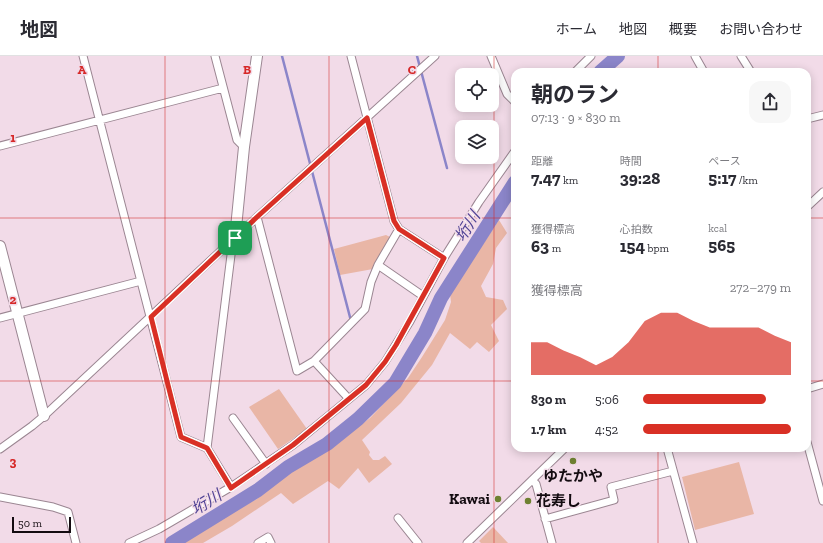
<!DOCTYPE html>
<html lang="ja">
<head>
<meta charset="utf-8">
<style>
	:root { --surface:#fff; --page:#f7f7f7; --text:#2b2b33; --muted:#7c7c81; --line:#e1e1e2; --accent:#d93025 }
	body { margin:0; font-family:"Zilla Slab","Noto Sans JP",serif; background:var(--page); color:var(--text); height:100vh; display:flex; flex-direction:column; font-size:15px; white-space:nowrap }
	* { box-sizing:border-box; margin:0 }
	p { font-size:13px; color:var(--muted) }
	.icon { flex:none; width:22px; height:22px; fill:none; stroke:currentColor; stroke-width:2; stroke-linecap:round; stroke-linejoin:round }
	.map { position:relative; flex:1; overflow:hidden }
	.sheet { position:absolute; left:511px; top:12px; width:300px; height:384px; display:flex; flex-direction:column; background:var(--surface); border-radius:12px; box-shadow:0 2px 10px #0003 }
	.sheet>* { flex:none }
	.tools { position:absolute; left:455px; top:12px; display:grid; gap:8px }
	.tools a { display:grid; place-items:center; width:44px; height:44px; border-radius:8px; background:var(--surface); box-shadow:0 2px 10px #0003; font-size:20px }
	.scale { position:absolute; left:12px; bottom:10px; width:59px; box-sizing:border-box; padding-left:4px; border:2px solid #130b10; border-top:0; font-size:11px; line-height:14px; white-space:nowrap; color:#130b10; -webkit-text-stroke:3px #f2dbe8; paint-order:stroke }
	.pin { position:absolute; display:grid; place-items:center; width:34px; height:34px; color:#fff; margin:-17px; border-radius:8px; box-shadow:0 2px 6px #0006 }
	.round { display:grid; place-items:center; flex:none; width:42px; height:42px; border-radius:12px; background:var(--page) }
	.headline { display:flex; align-items:center; justify-content:space-between; height:68px; padding:0 20px }
	h1 { font-size:22px; font-weight:700; line-height:30px }
	.stats { display:grid; grid-template-columns:repeat(3,1fr); gap:6px; height:68px; padding:4px 20px }
	.stats div { display:grid; align-content:center }
	.stats b { font-size:17px; font-weight:700 }
	.stats small { font-size:11px; font-weight:400 }
	.stats p { font-size:11px }
	.chart { height:112px; padding:8px 20px }
	.chart p { display:flex; justify-content:space-between }
	.chart svg { width:100%; height:72px; margin-top:4px; fill:var(--accent); opacity:.7 }
	ul { padding:0 20px; list-style:none; font-size:13px }
	li { display:grid; grid-template-columns:64px 48px 1fr; align-items:center; height:30px }
	li i { height:10px; border-radius:5px; background:var(--accent) }
	header { display:flex; align-items:center; gap:24px; box-sizing:border-box; height:56px; padding:0 20px; background:var(--surface); border-bottom:1px solid var(--line) }
	header strong { font-size:19px }
	nav { display:flex; gap:22px; margin-inline-start:auto; font-size:14px }
	.map>svg:first-child { display:block }
</style>
</head>
<body>
<header>
<strong>地図</strong>
<nav><a>ホーム</a><a>地図</a><a>概要</a><a>お問い合わせ</a></nav>
</header>
<div class="map">
<svg width="823" height="487" viewBox="0 0 823 487">
	<rect width="100%" height="100%" fill="#f2dbe8"/>
	<path fill="#e9b6a6" d="M 499,164 L 507,177 L 496,192 L 493,208 L 481,230 L 486,241 L 503,244 L 507,253 L 491,269 L 499,285 L 489,296 L 477,286 L 470,293 L 450,277 L 432,309 L 401,347 L 362,384 L 370,396 L 369,399 L 373,404 L 379,404 L 385,400 L 392,408 L 369,427 L 358,412 L 339,433 L 328,425 L 293,448 L 281,437 L 232,470 L 203,487 L 177,487 L 242,450 L 257,443 L 267,431 L 345,380 L 370,362 L 408,322 L 422,301 L 445,264 L 451,246 L 450,238 Z
		M 386,179 L 390,181 L 373,213 L 340,219 L 334,193 Z
		M 279,333 L 307,373 L 278,393 L 249,351 Z
		M 739,406 L 754,458 L 695,474 L 682,421 Z
		M 493,471 L 508,487 L 481,487 L 479,485 Z"/>
	<g fill="none" stroke-linecap="round" stroke-linejoin="round">
		<path stroke="#8b85c9" stroke-width="2.5" d="M 282,0 L 351,265
			M 417,0 L 447,112"/>
		<path stroke="#8b85c9" stroke-width="14" d="M 600,16 L 618,0
			M 172,487 L 258,434 L 288,411 L 327,388 L 358,363 L 395,327 L 425,277 L 441,242 L 515,126"/>
		<g stroke="#9b8692" stroke-width="9">
			<path id="street" d="M 83,0 L 181,381 L 207,392
				M 215,0 L 237,84 L 244,91
				M 351,0 L 394,165 L 399,173 L 444,202
				M 491,0 L 507,38 L 515,46
				M 695,0 L 704,16
				M 741,0 L 751,16
				M 575,16 L 591,0
				M 807,63 L 823,59
				M 0,90 L 223,32
				M 807,151 L 823,136
				M 257,161 L 297,315 L 314,305 L 365,253 L 371,226 L 378,209 L 399,173
				M 378,209 L 423,240
				M 0,262 L 141,225
				M 314,305 L 349,343
				M 807,333 L 823,328
				M 233,362 L 266,408
				M 807,386 L 823,445
				M 667,392 L 693,487
				M 0,393 L 32,370 L 44,360 L 257,161 L 435,0
				M 532,424 L 536,428 L 552,487
				M 231,431 L 207,392 L 233,183
				M 0,441 L 53,451 L 68,456 L 76,487
				M 398,462 L 418,487
				M 545,463 L 614,444 L 611,431 L 673,415
				M 129,487 L 159,473 L 231,431 L 293,389 L 366,329 L 385,306 L 409,267 L 444,202 L 479,146 L 515,95
				M 258,487 L 268,481 L 271,487
				M 467,487 L 565,392"/>
		</g>
		<g stroke="#9b8692" stroke-width="12">
			<path id="secondary" d="M 235,182 L 244,91 L 257,0
				M 0,190 L 44,360"/>
		</g>
		<use href="#street" stroke="#fff" stroke-width="7"/>
		<use href="#secondary" stroke="#fff" stroke-width="10"/>
	</g>
	<g fill="none" stroke-linecap="round" stroke-linejoin="round">
		<g stroke="#fff" stroke-width="8">
			<path id="route" d="M 367,62 L 394,165 L 399,173 L 444,202 L 396,289 L 385,306 L 366,329 L 293,389 L 231,432 L 207,392 L 181,381 L 151,261 L 257,161 Z"/>
		</g>
		<use href="#route" stroke="#d93025" stroke-width="5"/>
	</g>
	<path fill="none" stroke="#d62828" stroke-width="1" stroke-opacity="0.55" d="M 165,0 L 165,487M 329,0 L 329,487M 494,0 L 494,487M 658,0 L 658,16M 0,162 L 515,162M 807,162 L 823,162M 0,325 L 515,325M 807,325 L 823,325M 658,392 L 658,487"/>
	<g fill="#6e8131" stroke="#f2dbe8" stroke-width="1.5">
		<circle cx="573" cy="405" r="4"/>
		<circle cx="498" cy="443" r="4"/>
		<circle cx="528" cy="445" r="4"/>
	</g>
	<g text-anchor="middle" stroke-width="3" stroke-linejoin="round" paint-order="stroke">
		<g font-size="15" font-weight="bold" fill="#130b10" stroke="#f2dbe8">
			<text x="573" y="425">ゆたかや</text>
			<text x="490" y="448" text-anchor="end">Kawai</text>
			<text x="536" y="450" text-anchor="start">花寿し</text>
		</g>
		<g font-size="16" font-style="italic" fill="#504395" stroke="#f2dbe8">
			<text transform="translate(467 170) rotate(-58)" y="6">垳川</text>
			<text transform="translate(206 446) rotate(-32)" y="6">垳川</text>
		</g>
	</g>
	<g font-size="13" text-anchor="middle" font-weight="bold" fill="#d62828" stroke="#f2dbe8" stroke-width="3" stroke-linejoin="round" paint-order="stroke">
		<text x="82" y="18">A</text>
		<text x="247" y="18">B</text>
		<text x="412" y="18">C</text>
		<text x="13" y="86">1</text>
		<text x="13" y="248">2</text>
		<text x="13" y="410">3</text>
	</g>
</svg>
<div class="tools">
<a><svg class="icon" aria-label="locate" viewBox="0 0 24 24"><circle cx="12" cy="12" r="6"/><path d="M12 2v4M12 18v4M2 12h4M18 12h4"/></svg></a>
<a><svg class="icon" aria-label="layers" viewBox="0 0 24 24"><path d="M12 4l9 5-9 5-9-5zM3 14l9 5 9-5"/></svg></a>
</div>
<div class="scale">50 m</div>
<div class="pin" style="left:235px;top:182px;background:#1e9e55"><svg class="icon" aria-label="arrive" viewBox="0 0 24 24"><path d="M6 21V4h12l-3 4 3 4H6"/></svg></div>
<section class="sheet">
<div class="headline"><div><h1>朝のラン</h1><p>07:13 · 9 × 830 m</p></div><a class="round"><svg class="icon" aria-label="share" viewBox="0 0 24 24"><path d="M12 15V3M7 8l5-5 5 5M5 13v7h14v-7"/></svg></a></div>
<div class="stats">
<div><p>距離</p><b>7.47<small> km</small></b></div>
<div><p>時間</p><b>39:28</b></div>
<div><p>ペース</p><b>5:17<small> /km</small></b></div>
</div>
<div class="stats">
<div><p>獲得標高</p><b>63<small> m</small></b></div>
<div><p>心拍数</p><b>154<small> bpm</small></b></div>
<div><p>kcal</p><b>565</b></div>
</div>
<div class="chart"><p><span>獲得標高</span>272–279 m</p>
<svg viewBox="0 0 160 44" preserveAspectRatio="none"><path d="M0 44V24L10 24L20 29L30 33L40 38L50 33L60 24L70 11L80 6L90 6L100 11L110 15L120 15L130 15L140 15L150 20L160 24V44z"/></svg>
</div>
<ul>
<li><b>830 m</b>5:06<i style="width:83%"></i></li>
<li><b>1.7 km</b>4:52<i style="width:100%"></i></li>
</ul>
</section>
</div>
</body>
</html>
